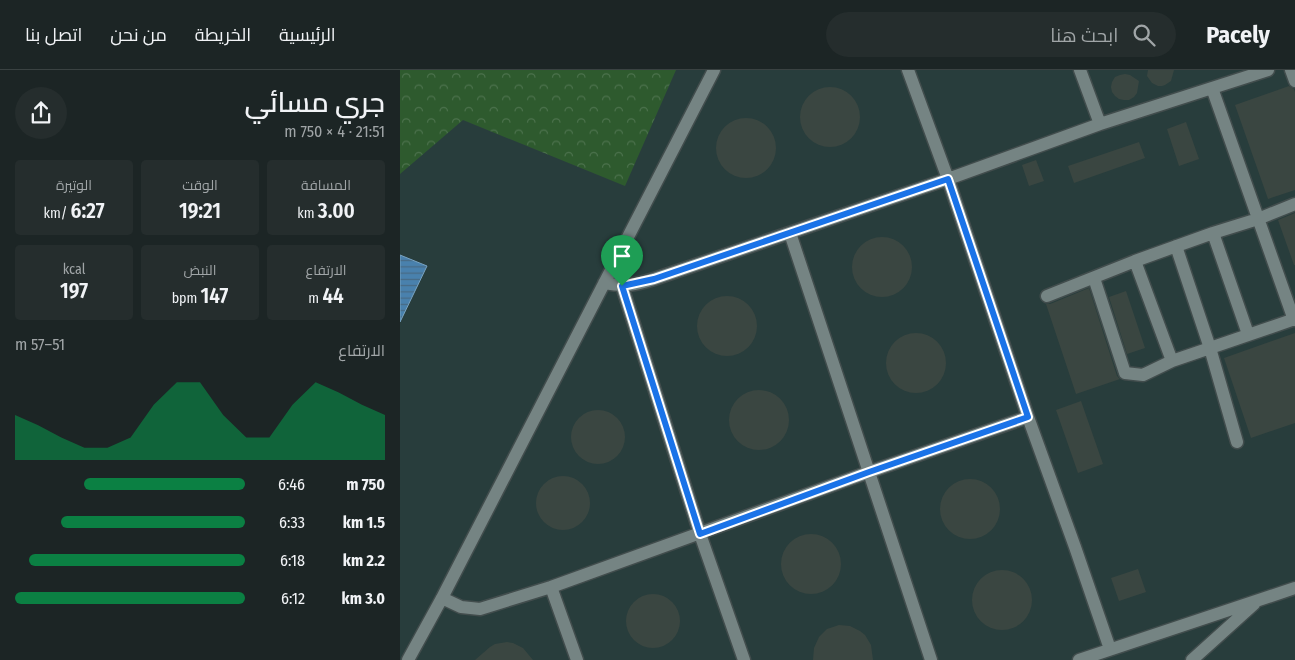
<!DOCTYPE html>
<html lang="ar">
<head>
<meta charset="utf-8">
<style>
	:root { --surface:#1c2525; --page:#252d2d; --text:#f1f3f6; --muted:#a0a5a7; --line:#3a4242; --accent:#0b8043 }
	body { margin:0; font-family:"Fira Sans Condensed",Cairo,sans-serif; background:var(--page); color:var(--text); direction:rtl; height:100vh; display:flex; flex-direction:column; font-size:19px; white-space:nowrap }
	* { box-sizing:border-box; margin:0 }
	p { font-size:16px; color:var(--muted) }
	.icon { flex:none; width:28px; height:28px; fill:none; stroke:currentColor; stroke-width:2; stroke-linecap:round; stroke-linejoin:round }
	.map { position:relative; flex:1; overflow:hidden; direction:ltr }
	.drawer { display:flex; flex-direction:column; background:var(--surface); width:400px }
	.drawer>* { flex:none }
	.pin { position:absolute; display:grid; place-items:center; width:42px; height:42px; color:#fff; margin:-51px -21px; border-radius:50% 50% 50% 0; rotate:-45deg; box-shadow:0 0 5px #0007 }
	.pin .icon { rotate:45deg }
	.round { display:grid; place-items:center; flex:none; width:52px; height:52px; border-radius:26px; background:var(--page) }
	.overview { display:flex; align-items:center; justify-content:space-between; height:85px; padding:0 15px }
	h1 { font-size:28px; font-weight:600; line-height:38px }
	.figures { display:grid; grid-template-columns:repeat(3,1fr); gap:8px; height:85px; padding:5px 15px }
	.figures div { display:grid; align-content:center; border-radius:5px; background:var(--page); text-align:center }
	.figures b { font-size:21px; font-weight:600 }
	.figures small { font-size:14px; font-weight:400 }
	.figures p { font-size:14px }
	.chart { height:140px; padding:10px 15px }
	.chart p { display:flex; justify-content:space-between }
	.chart svg { width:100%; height:90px; margin-top:5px; fill:var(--accent); opacity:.7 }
	ul { padding:0 15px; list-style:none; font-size:16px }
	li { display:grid; grid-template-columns:80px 60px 1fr; align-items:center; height:38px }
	li i { height:12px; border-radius:6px; background:var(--accent) }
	header { display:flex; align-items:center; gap:30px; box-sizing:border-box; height:70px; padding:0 25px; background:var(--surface); border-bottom:1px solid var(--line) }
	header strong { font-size:24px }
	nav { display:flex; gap:28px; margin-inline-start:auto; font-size:18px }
	.search { width:350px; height:45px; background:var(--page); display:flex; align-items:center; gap:12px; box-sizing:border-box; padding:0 18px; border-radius:28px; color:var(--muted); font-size:19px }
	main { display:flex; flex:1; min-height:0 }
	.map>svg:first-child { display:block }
</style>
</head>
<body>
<header>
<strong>Pacely</strong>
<div class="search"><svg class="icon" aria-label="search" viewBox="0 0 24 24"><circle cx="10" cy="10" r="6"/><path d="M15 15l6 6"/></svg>ابحث هنا</div>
<nav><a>الرئيسية</a><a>الخريطة</a><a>من نحن</a><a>اتصل بنا</a></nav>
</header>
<main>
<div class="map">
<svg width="895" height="590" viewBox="0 0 895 590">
	<defs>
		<pattern id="forest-crowns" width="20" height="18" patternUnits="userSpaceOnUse" patternTransform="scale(1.25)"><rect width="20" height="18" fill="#2e5a2e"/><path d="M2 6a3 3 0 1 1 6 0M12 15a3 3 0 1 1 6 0" fill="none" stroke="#4c724d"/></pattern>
		<pattern id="water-rules" width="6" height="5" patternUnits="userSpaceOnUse" patternTransform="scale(1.25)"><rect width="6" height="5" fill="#4981ad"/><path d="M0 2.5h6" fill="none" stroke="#486a85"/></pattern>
	</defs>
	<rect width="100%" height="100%" fill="#253131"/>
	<path fill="#283d3c" d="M 0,0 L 895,0 L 895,590 L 0,590 Z"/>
	<path fill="url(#forest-crowns)" d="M 0,0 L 276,0 L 225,116 L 63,50 L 0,104 Z"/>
	<path fill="url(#water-rules)" stroke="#79a3c1" d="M 0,185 L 27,196 L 0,252 Z"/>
	<path fill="#3a4641" d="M 748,0 L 774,0 L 771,11 L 765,15 L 762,16 L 758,16 L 752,13 L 747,6 Z
		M 725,4 L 730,5 L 739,11 L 737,23 L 734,27 L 729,30 L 724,30 L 719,29 L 715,26 L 712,22 L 711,17 L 712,12 L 715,7 L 720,5 Z
		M 889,16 L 894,19 L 895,22 L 895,120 L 868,129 L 835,35 Z
		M400 47a30 30 0 1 1 60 0a30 30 0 1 1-60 0Z
		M316 78a30 30 0 1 1 60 0a30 30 0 1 1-60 0Z
		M 786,52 L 799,89 L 779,96 L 767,59 Z
		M 739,72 L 745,88 L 674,113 L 668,96 Z
		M 636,90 L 644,111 L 629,116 L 622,95 Z
		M 895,143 L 895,195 L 894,195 L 878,150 Z
		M452 197a30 30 0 1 1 60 0a30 30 0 1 1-60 0Z
		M 689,218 L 717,306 L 720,309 L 676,324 L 646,234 L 650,234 Z
		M 726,221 L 745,278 L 727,284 L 709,227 Z
		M297 256a30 30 0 1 1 60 0a30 30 0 1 1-60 0Z
		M 895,263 L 895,353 L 851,368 L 824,288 Z
		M486 293a30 30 0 1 1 60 0a30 30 0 1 1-60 0Z
		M329 350a30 30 0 1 1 60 0a30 30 0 1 1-60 0Z
		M 681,331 L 703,394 L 678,403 L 656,340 Z
		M171 367a27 27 0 1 1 54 0a27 27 0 1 1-54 0Z
		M136 433a27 27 0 1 1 54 0a27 27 0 1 1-54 0Z
		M540 439a30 30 0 1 1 60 0a30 30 0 1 1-60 0Z
		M381 494a30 30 0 1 1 60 0a30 30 0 1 1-60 0Z
		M 738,499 L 746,522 L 719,531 L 711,508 Z
		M572 530a30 30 0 1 1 60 0a30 30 0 1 1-60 0Z
		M226 551a27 27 0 1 1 54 0a27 27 0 1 1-54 0Z
		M 439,555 L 450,556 L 460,561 L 465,565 L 471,575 L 473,590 L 413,590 L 414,578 L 419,567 L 427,559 Z
		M 107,572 L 113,573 L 123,578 L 133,590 L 75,590 L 90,577 L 95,574 Z"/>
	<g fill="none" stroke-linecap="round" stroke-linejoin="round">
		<g stroke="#424d4d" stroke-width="15">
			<path id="minor" d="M 508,0 L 548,109 L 628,347 L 675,477 L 710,579
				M 680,0 L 700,54
				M 891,0 L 895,11
				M 812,18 L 894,250
				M 390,163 L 531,590
				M 813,163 L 848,264
				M 776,176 L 810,278 L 837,372
				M 735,191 L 772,291
				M 694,208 L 725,303 L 743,305 L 772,291 L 895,249
				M 204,213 C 225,217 235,215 254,209 L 548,109 L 700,54 L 868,0
				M 222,216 L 300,464 L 344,590
				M 647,226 L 735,191 L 813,163 L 858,149 L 895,134
				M 151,517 L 177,590
				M 42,528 L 61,537 L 80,539 L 151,517 L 469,402 L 628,347
				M 8,590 L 42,528 L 314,0
				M 679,590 L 895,518
				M 792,590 L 854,534"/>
		</g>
		<use href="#minor" stroke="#758483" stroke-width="12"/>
	</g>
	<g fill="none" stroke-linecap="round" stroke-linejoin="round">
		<g stroke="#fff" stroke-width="10">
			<path id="route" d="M 548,109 L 628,347 L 469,402 L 300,464 L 222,216 L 254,209 Z"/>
		</g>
		<use href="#route" stroke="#1a73e8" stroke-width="6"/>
	</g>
</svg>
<div class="pin" style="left:222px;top:216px;background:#1e9e55"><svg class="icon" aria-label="arrive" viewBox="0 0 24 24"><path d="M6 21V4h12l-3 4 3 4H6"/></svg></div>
</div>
<section class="drawer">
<div class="overview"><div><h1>جري مسائي</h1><p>21:51 · 4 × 750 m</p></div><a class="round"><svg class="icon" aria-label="share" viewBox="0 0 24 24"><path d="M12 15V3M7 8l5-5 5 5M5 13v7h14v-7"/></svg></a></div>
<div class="figures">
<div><p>المسافة</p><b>3.00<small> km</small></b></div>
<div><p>الوقت</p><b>19:21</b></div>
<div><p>الوتيرة</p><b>6:27<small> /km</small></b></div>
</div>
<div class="figures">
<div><p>الارتفاع</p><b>44<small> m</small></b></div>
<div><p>النبض</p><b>147<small> bpm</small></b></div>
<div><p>kcal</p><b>197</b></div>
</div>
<div class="chart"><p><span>الارتفاع</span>51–57 m</p>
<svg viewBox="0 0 160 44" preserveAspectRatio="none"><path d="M0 44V22L10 27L20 33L30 38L40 38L50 33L60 17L70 6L80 6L90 22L100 33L110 33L120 17L130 6L140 11L150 17L160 22V44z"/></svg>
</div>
<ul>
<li><b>750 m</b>6:46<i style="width:70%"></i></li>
<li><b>1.5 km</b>6:33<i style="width:80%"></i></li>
<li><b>2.2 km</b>6:18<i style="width:94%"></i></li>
<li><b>3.0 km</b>6:12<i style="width:100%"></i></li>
</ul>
</section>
</main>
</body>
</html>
